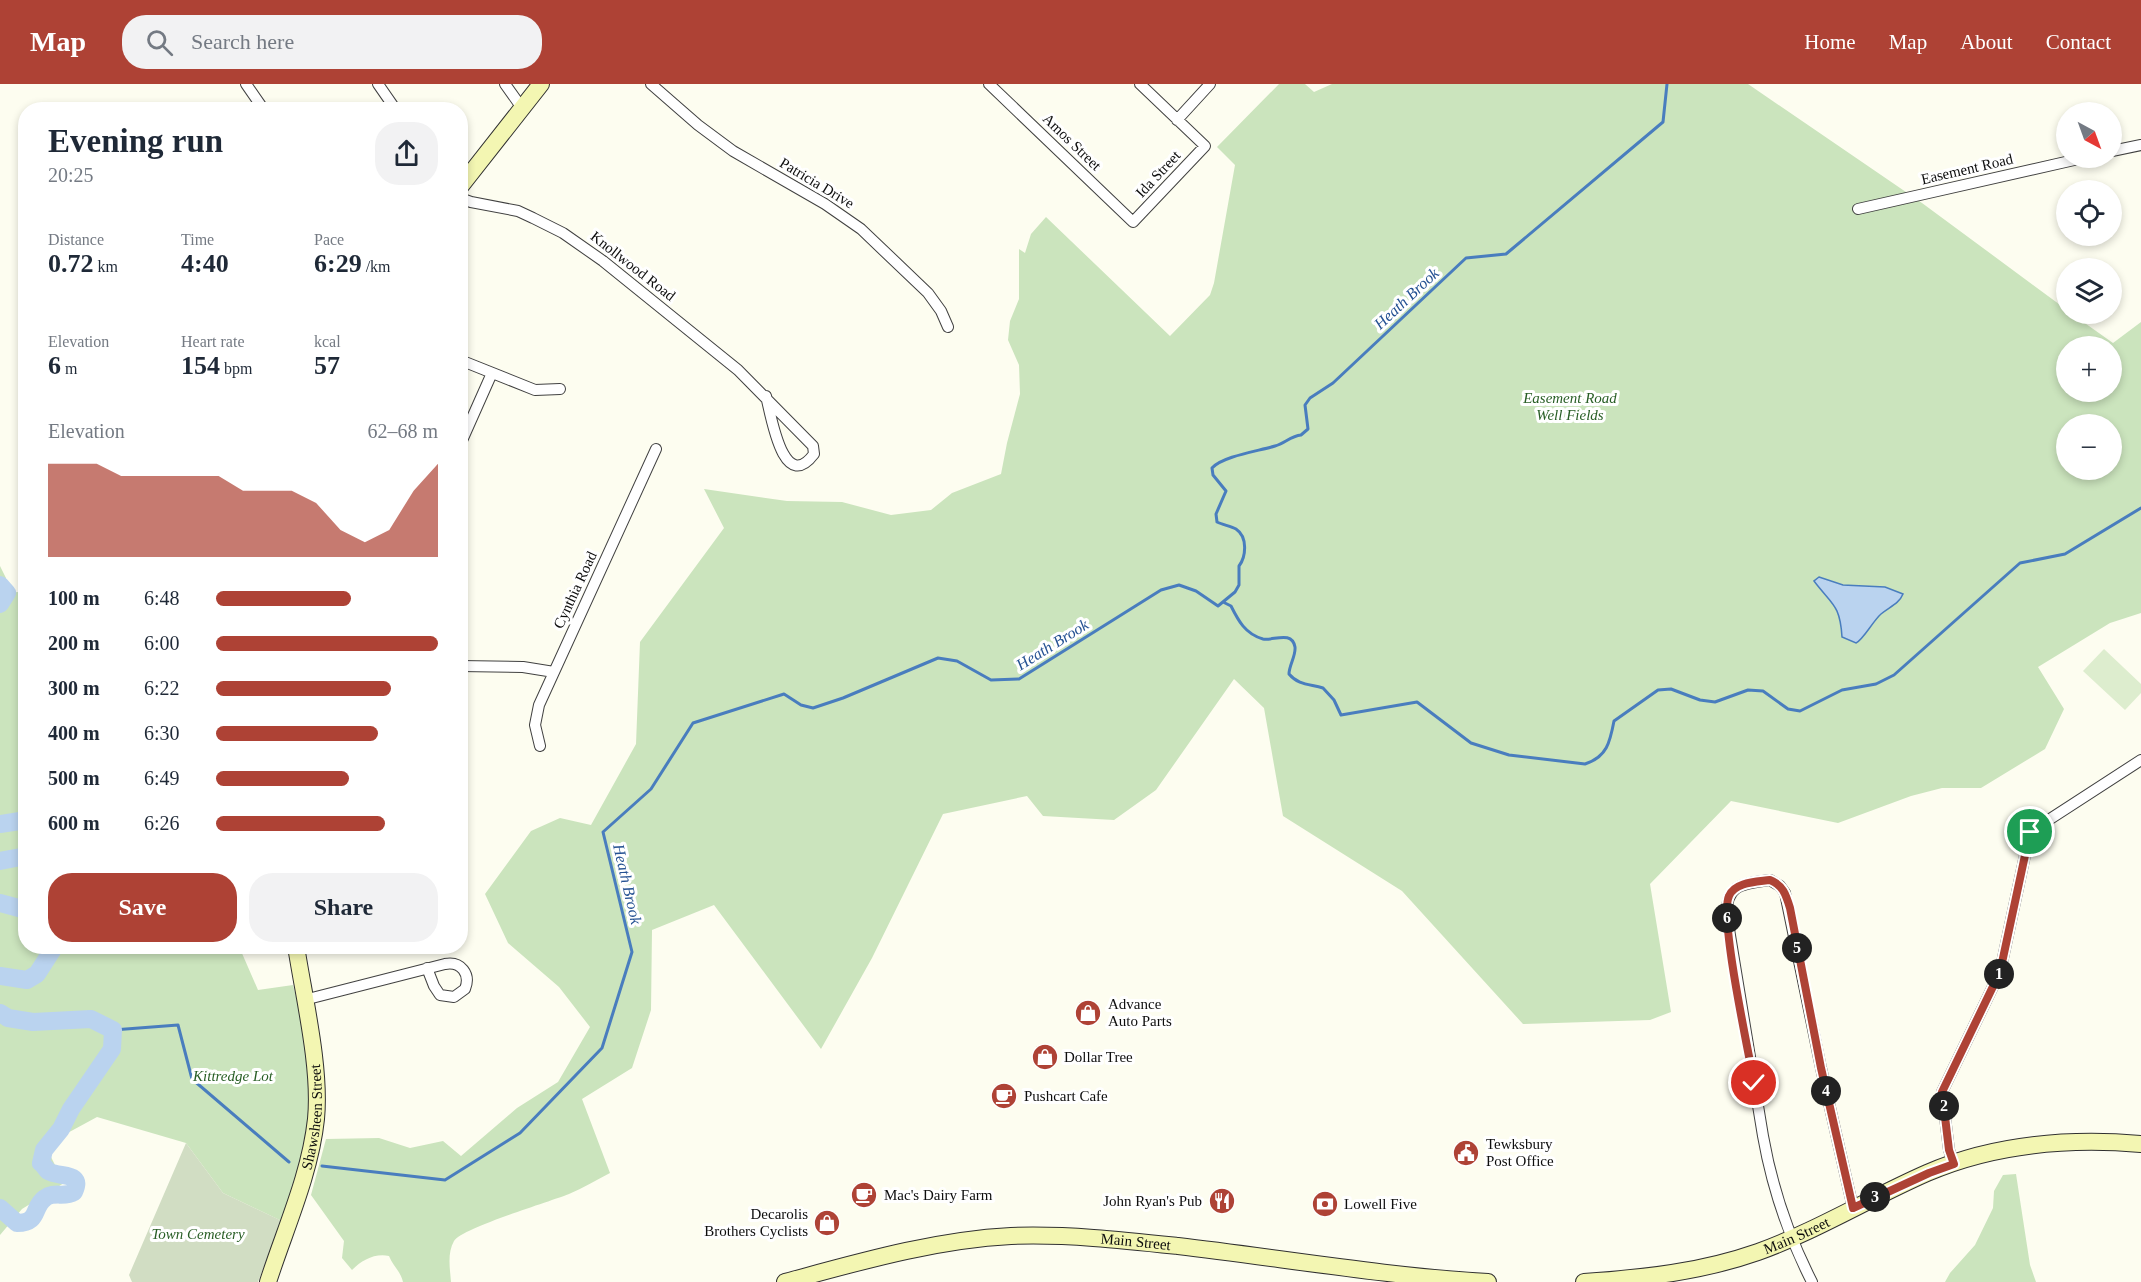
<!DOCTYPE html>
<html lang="en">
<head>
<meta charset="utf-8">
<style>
	:root { --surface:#fff; --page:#f2f2f3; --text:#1f2937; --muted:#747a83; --accent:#ae4235 }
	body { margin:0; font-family:"Times New Roman",serif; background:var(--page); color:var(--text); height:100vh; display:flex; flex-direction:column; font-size:22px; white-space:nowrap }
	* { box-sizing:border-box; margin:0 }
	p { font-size:20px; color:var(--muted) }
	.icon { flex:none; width:33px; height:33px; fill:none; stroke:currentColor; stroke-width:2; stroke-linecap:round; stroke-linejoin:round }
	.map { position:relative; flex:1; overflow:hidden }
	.panel { position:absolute; left:18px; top:18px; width:450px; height:852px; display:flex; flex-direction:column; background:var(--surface); border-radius:24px; box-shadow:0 3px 9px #0003 }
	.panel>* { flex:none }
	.needle { width:39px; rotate:139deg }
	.buttons { position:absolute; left:2056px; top:18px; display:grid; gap:12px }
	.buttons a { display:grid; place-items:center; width:66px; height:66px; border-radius:50%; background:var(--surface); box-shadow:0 3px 9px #0003; font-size:30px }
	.pin { position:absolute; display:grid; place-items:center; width:51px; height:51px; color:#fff; margin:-26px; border:3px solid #fff; border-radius:50%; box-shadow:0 2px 6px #0007 }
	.km { position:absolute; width:30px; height:30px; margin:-15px; border-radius:50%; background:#222; color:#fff; font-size:16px; line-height:30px; text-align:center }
	.round { display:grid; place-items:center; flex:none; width:63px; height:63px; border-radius:24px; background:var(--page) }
	.head { display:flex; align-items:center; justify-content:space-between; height:102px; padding:0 30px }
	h1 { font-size:33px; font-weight:700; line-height:45px }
	.metrics { display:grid; grid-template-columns:repeat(3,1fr); gap:9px; height:102px; padding:6px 30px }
	.metrics div { display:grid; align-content:center }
	.metrics b { font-size:26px; font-weight:700 }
	.metrics small { font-size:16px; font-weight:400 }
	.metrics p { font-size:16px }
	.chart { height:168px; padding:12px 30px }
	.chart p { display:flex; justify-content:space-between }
	.chart svg { width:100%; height:108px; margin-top:6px; fill:var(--accent); opacity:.7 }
	.primary-button { display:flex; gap:12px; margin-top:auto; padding:12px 30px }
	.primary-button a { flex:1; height:69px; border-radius:24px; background:var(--accent); color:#fff; font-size:24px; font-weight:700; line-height:69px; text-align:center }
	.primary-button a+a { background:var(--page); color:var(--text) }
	ul { padding:0 30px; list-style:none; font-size:20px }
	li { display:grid; grid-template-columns:96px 72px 1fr; align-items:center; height:45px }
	li i { height:15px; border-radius:8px; background:var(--accent) }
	header { display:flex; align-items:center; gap:36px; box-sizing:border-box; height:84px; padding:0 30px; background:var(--accent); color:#fff }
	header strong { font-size:28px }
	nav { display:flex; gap:33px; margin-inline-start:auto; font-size:21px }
	.search { width:420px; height:54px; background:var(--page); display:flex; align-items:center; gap:15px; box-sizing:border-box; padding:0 21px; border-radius:24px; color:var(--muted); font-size:22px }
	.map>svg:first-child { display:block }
</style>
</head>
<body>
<header>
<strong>Map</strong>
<div class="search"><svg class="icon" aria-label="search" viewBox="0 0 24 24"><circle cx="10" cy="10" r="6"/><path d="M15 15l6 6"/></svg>Search here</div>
<nav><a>Home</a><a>Map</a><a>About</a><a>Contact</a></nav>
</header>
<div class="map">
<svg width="2141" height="1198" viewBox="0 0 2141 1198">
	<rect width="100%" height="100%" fill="#fdfdf0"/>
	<path fill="#cbe4bd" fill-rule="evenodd" d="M 1279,0 L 1305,0 L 1314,8 L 1332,0 L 1748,0 L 1922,119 L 2067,226 L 2067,230 L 2072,230 L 2113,259 L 2141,238 L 2141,529 L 2110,539 L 2038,583 L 2064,625 L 2045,665 L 1981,704 L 1942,704 L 1911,712 L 1838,739 L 1731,717 L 1650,800 L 1671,928 L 1650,936 L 1523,940 L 1402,807 L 1283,732 L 1264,624 L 1234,595 L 1156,706 L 1114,736 L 1043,732 L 1027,712 L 943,730 L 872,874 L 821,965 L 714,821 L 652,846 L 651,926 L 632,984 L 582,1015 L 610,1089 C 596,1096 583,1104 569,1110 C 549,1118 462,1144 454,1157 C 447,1169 450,1185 451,1198 L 403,1198 C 401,1188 393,1182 389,1172 C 375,1169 362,1176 352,1186 L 342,1174 L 344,1157 L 311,1111 L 326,1055 L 379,1054 L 410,1064 L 443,1057 L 461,1072 L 517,1024 L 558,998 L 590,943 L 559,903 L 508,859 L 485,810 L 531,747 L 560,734 L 591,741 L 636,660 L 640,558 L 724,444 L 704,405 L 787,417 L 842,418 L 891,431 L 931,426 L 952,409 L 1001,390 L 1007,359 L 1020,310 L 1019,281 L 1008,256 L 1010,237 L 1019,215 L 1019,165 L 1025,169 L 1031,150 L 1046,133 L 1170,252 L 1210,211 L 1214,199 L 1235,81 L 1217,63 ZM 2067,262 L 2112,262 L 2112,308 L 2067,308 ZM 2067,340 L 2112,340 L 2112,386 L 2067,386 Z
		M 0,482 L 6,494 L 6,509 L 18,508 L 25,512 L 26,862 L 242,863 L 241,867 L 258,906 L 293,901 L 318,997 L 286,1139 L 223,1109 L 186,1059 L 97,1033 L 62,1052 L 50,1071 L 64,1099 L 22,1125 L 0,1151 Z
		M 2016,1090 L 2030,1181 L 2036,1198 L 1945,1198 L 1950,1189 L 1975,1161 L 1993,1124 L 1994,1107 L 2003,1091 Z"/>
	<path fill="#d1ddc3" d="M 186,1059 L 223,1109 L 282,1137 L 258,1198 L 132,1198 L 129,1191 Z"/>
	<path fill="#ddedce" d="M 2104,565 L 2141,600 L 2141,609 L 2125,626 L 2083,587 Z"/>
	<path fill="#bad3ef" stroke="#497dbe" stroke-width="1.5" d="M 1819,493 L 1843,501 L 1885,503 L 1903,510 C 1899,520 1889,523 1881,530 C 1873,537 1863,556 1856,559 L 1842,553 C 1840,520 1832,521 1814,497 Z"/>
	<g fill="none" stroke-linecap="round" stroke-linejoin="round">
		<path stroke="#497dbe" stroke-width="3" d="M 1223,518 L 1231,522 C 1238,536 1245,550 1263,555 C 1273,557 1292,546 1295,563 C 1296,572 1289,581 1289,590 C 1298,601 1310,600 1323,604 L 1334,616 L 1341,631 L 1417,618 L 1471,659 L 1509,671 L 1585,680 C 1607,673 1610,658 1614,637 L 1658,606 L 1671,605 L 1700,616 L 1715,618 L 1748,606 L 1763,607 L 1788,625 L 1800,627 L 1842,606 L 1876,600 L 1894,591 L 2020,479 L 2065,470 L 2141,424
			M 113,946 L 178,941 L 192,995 L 289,1078
			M 322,1082 L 445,1096 L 520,1049 L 602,964 L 632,868 L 603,748 L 651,705 L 693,639 L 784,610 L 801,621 L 813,624 L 843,614 L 938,574 L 957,577 L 991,596 L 1019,595 L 1161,506 L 1179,501 L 1196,507 L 1218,522 L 1235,508 L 1239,501 L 1239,482 C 1246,473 1248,453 1236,445 C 1231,442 1223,441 1217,438 L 1216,430 L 1226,407 L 1213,391 L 1212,384 C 1223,372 1259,367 1275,362 C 1285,359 1291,352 1301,351 L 1308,345 L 1305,321 L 1310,314 L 1333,299 L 1466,174 L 1506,170 L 1663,38 L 1667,0"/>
		<path stroke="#bad3ef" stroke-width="18" d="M 0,501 L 7,509 L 0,520
			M 0,740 L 26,736
			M 0,777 L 26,772
			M 0,819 L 26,826
			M 0,892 L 27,896 L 37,890 L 55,862
			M 0,929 L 8,934 L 33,938 L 91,935 L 113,946 L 112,965 L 71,1025 L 61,1045 L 44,1066 L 41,1079 C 44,1081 46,1085 48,1087 C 59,1094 84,1087 74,1108 C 64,1114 54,1107 45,1114 C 32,1123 40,1139 17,1139 L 0,1124"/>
		<g stroke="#414141" stroke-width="12">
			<path id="street" d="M 246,0 L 264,26
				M 378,0 L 396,26
				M 505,0 L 522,24
				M 651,0 L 698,41 L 733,67 L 825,120 L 861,145 L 928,209 L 941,227 L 948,243
				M 989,0 L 1133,138 L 1205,62 L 1140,0
				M 1177,36 L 1210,0
				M 2112,67 L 2141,61
				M 460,114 L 471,118 L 518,127 L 533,134 L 563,149 L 603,177 L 738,286 L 813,362 L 814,370 C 783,411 771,331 766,312
				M 1858,125 L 2083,74
				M 460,276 L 535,306 L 560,305
				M 460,361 L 492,289
				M 460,582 L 523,583 L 554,588
				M 540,662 L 535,641 L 539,621 L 656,365
				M 304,916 L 445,880 C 461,877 471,890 465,905 L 454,913 L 440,911 L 434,902 L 427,884
				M 1954,1080 L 1949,1066 L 1942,1008 L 2000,888 L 2030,748 L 2141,676
				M 1812,1198 C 1788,1151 1772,1103 1763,1052 L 1727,833 C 1725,800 1742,800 1770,796 L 1780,802 L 1785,809 L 1821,984 L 1853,1124"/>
		</g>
		<g stroke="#303030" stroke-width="18">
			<g id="secondary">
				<path d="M 460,103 L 541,0"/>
				<path id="s1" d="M 268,1198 C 285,1145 310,1091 316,1035 C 321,984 304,914 296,862"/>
				<path id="s2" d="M 785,1198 C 859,1178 934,1156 1011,1152 C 1067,1150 1122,1156 1178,1162 C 1281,1174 1384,1192 1488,1198"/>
				<path id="s3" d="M 1584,1198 C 1644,1194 1701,1188 1758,1168 C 1816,1147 1870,1114 1927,1089 C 1994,1060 2069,1054 2141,1060"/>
			</g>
		</g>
		<use href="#street" stroke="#fff" stroke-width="10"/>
		<use href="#secondary" stroke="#f3f6b2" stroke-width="16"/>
	</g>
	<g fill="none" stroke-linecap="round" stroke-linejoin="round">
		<g stroke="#fff" stroke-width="12">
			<path id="route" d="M 1754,999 C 1749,969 1719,833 1729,812 C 1735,798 1756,798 1770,796 C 1783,801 1786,811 1790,824 L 1821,984 L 1853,1124 L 1929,1089 L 1954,1080 L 1949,1066 L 1942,1008 L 2000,888 L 2030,748"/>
		</g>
		<use href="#route" stroke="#ae4235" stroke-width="8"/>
	</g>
	<defs>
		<g id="shop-disc" transform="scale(1.35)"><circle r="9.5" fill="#ae4235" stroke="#fff"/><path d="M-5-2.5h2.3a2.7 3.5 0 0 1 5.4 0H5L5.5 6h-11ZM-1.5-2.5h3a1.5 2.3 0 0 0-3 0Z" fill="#fff"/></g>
		<g id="cafe-disc" transform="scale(1.35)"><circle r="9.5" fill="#ae4235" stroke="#fff"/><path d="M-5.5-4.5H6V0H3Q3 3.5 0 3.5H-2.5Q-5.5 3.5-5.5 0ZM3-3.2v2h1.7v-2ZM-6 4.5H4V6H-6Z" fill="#fff"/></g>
		<g id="civic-disc" transform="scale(1.35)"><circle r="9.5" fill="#ae4235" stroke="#fff"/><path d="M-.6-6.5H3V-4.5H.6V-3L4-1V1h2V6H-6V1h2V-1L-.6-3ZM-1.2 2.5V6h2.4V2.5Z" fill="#fff"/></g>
		<g id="restaurant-disc" transform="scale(1.35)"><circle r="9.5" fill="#ae4235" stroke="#fff"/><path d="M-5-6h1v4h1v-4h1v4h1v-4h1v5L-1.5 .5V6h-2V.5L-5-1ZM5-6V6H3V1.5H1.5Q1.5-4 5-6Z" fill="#fff"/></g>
		<g id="bank-disc" transform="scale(1.35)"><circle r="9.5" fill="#ae4235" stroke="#fff"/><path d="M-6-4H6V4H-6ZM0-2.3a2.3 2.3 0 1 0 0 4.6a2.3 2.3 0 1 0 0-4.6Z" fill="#fff"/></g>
	</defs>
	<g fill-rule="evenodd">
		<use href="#shop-disc" x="1088" y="929"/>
		<use href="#shop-disc" x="1045" y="973"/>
		<use href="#cafe-disc" x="1004" y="1012"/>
		<use href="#civic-disc" x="1466" y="1069"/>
		<use href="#cafe-disc" x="864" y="1111"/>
		<use href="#restaurant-disc" x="1222" y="1117"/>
		<use href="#bank-disc" x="1325" y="1120"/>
		<use href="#shop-disc" x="827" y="1139"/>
	</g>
	<g text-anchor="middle" stroke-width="6" stroke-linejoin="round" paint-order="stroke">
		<g font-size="15" fill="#0e0e0e" stroke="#fff">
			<text transform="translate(1072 58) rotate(44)" y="5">Amos Street</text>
			<text transform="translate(1967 85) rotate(-13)" y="5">Easement Road</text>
			<text transform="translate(1158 90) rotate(-47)" y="5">Ida Street</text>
			<text transform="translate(817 99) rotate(31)" y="5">Patricia Drive</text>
			<text transform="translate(633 182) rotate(38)" y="5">Knollwood Road</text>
			<text transform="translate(575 506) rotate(-65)" y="5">Cynthia Road</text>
			<text dy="5" stroke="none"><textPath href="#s1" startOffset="172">Shawsheen Street</textPath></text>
			<text dy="5" stroke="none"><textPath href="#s3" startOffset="219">Main Street</textPath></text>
			<text dy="5" stroke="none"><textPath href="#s2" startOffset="356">Main Street</textPath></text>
		</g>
		<g font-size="15" font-style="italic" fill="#285e25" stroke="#fff">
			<text x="1570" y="319">Easement Road<tspan x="1570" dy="17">Well Fields</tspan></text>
			<text x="233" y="997">Kittredge Lot</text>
			<text x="198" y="1155">Town Cemetery</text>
		</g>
		<g font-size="15" fill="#0e0e0e" stroke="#fff" text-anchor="start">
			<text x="1108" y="925">Advance<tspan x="1108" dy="17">Auto Parts</tspan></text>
			<text x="1064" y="978">Dollar Tree</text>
			<text x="1024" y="1017">Pushcart Cafe</text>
			<text x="1486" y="1065">Tewksbury<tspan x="1486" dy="17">Post Office</tspan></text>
			<text x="884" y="1116">Mac's Dairy Farm</text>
			<text x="1202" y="1122" text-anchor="end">John Ryan's Pub</text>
			<text x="1344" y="1125">Lowell Five</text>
			<text x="808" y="1135" text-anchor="end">Decarolis<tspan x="808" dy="17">Brothers Cyclists</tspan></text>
		</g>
		<g font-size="16" font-style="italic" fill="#245192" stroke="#fff">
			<text transform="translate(1406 214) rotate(-43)" y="6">Heath Brook</text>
			<text transform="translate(1052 560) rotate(-32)" y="6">Heath Brook</text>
			<text transform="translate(628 800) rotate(77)" y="6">Heath Brook</text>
		</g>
	</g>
</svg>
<div class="buttons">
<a><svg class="needle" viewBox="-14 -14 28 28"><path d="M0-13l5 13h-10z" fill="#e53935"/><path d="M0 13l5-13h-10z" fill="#747a83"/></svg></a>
<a><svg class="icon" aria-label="locate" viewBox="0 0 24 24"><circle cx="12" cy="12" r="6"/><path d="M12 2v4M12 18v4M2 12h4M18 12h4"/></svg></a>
<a><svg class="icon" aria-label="layers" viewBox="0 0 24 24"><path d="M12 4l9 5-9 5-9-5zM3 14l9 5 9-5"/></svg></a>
<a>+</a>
<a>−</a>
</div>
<div class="pin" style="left:2030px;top:748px;background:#1e9e55"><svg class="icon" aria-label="arrive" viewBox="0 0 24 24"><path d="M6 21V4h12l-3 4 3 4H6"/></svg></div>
<div class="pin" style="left:1754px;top:999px;background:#d93025"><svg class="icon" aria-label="check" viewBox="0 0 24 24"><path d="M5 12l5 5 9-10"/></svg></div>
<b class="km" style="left:1999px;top:890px">1</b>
<b class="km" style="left:1944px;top:1022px">2</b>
<b class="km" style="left:1875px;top:1113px">3</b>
<b class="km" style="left:1826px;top:1007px">4</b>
<b class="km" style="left:1797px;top:864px">5</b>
<b class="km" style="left:1727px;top:834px">6</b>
<section class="panel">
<div class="head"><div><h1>Evening run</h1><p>20:25</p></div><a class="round"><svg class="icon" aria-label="share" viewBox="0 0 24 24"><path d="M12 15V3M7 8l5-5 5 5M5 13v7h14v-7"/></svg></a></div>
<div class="metrics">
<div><p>Distance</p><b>0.72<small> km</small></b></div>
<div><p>Time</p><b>4:40</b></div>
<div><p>Pace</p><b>6:29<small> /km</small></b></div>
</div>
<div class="metrics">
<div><p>Elevation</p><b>6<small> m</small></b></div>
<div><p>Heart rate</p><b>154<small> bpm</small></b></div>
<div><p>kcal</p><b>57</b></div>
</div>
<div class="chart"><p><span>Elevation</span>62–68 m</p>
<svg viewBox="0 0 160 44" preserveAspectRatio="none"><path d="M0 44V6L10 6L20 6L30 11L40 11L50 11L60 11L70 11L80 17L90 17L100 17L110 22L120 33L130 38L140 33L150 17L160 6V44z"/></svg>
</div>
<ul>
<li><b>100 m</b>6:48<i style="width:61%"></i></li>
<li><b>200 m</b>6:00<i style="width:100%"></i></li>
<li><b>300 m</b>6:22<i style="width:79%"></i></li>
<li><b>400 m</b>6:30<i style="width:73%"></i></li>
<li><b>500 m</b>6:49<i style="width:60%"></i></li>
<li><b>600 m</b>6:26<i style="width:76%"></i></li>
</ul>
<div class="primary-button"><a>Save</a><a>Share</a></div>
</section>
</div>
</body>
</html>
